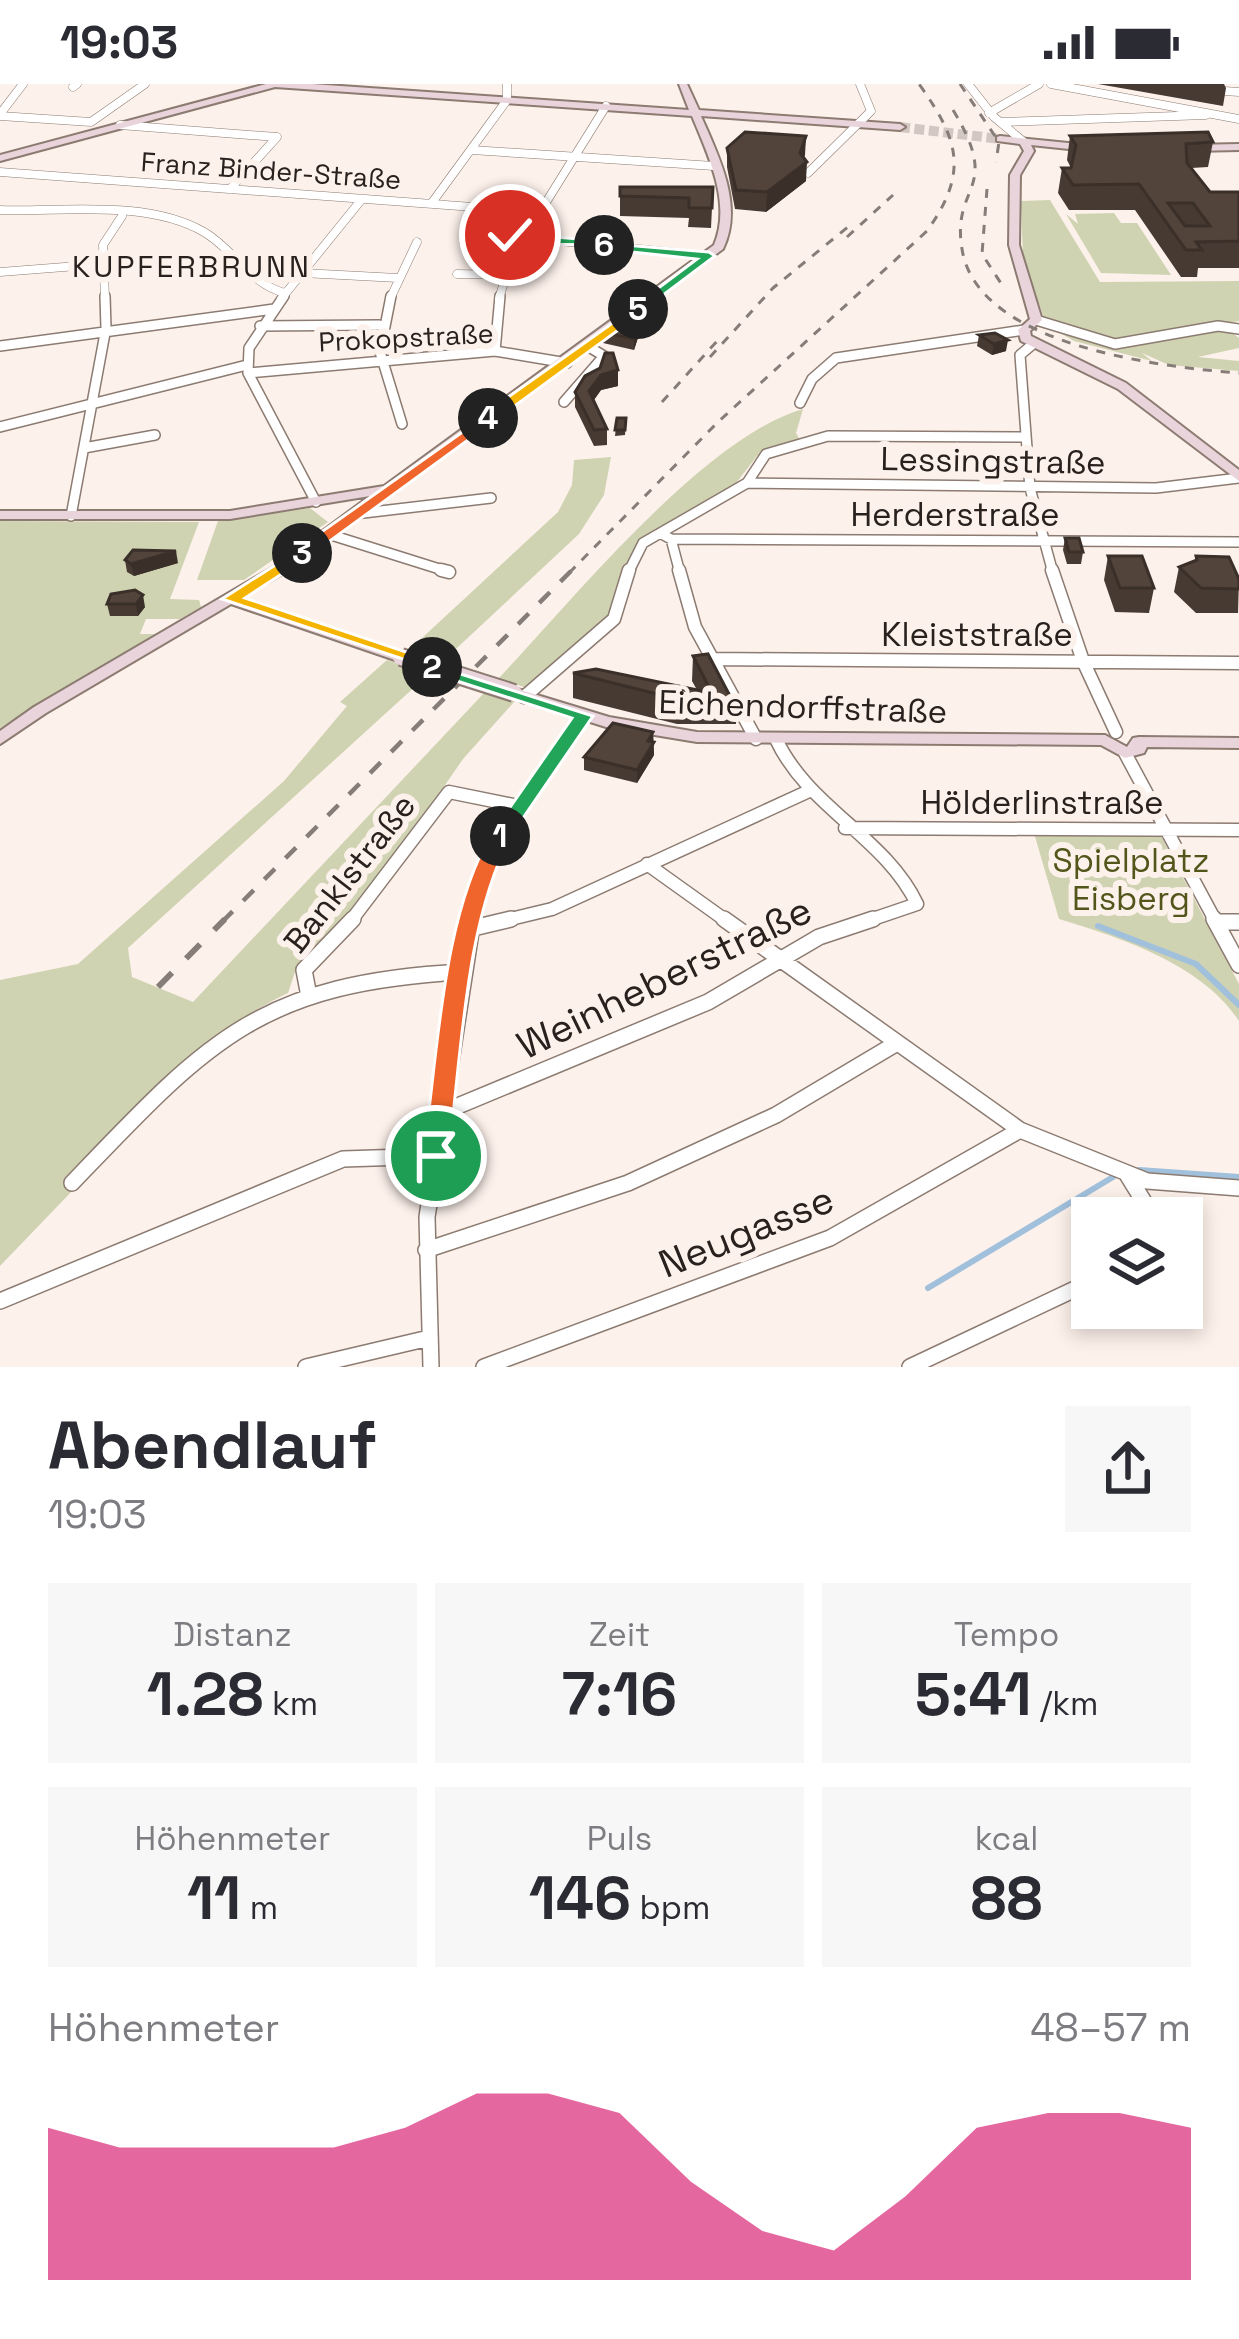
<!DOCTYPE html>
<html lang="de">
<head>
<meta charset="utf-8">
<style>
	:root { --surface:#fff; --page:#f7f7f7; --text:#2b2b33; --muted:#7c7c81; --accent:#db2777 }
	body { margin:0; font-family:"Space Grotesk",sans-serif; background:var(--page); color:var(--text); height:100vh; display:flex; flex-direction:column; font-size:45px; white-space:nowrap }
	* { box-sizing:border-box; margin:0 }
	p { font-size:39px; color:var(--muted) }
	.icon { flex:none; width:66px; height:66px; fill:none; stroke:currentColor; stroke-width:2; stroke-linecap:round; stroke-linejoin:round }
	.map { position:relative; height:1283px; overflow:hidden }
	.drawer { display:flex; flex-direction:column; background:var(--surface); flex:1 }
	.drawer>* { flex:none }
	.buttons { position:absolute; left:1071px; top:1113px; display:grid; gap:24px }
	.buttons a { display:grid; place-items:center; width:132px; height:132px; border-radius:0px; background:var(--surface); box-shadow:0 6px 18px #0003; font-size:60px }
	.pin { position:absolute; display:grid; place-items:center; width:102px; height:102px; color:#fff; margin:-51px; border:6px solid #fff; border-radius:50%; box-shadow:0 3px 12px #0007 }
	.km { position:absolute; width:60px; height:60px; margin:-30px; border-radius:50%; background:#222; color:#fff; font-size:33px; line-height:60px; text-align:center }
	.round { display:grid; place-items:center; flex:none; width:126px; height:126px; border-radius:0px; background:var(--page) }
	.overview { display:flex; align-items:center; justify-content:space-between; height:204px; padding:0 48px }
	h1 { font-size:66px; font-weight:800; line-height:90px }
	.figures { display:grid; grid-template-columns:repeat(3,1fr); gap:18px; height:204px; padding:12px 48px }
	.figures div { display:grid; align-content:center; border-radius:0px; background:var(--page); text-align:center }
	.figures b { font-size:60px; font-weight:800 }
	.figures small { font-size:33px; font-weight:400 }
	.figures p { font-size:33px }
	.chart { height:336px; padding:24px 48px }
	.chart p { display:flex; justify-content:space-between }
	.chart svg { width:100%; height:216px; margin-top:12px; fill:var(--accent); opacity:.7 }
	.status { display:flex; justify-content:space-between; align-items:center; height:84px; padding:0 60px; background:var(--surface); direction:ltr }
	.status svg { height:33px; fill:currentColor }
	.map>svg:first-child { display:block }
</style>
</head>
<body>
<div class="status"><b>19:03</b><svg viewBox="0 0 49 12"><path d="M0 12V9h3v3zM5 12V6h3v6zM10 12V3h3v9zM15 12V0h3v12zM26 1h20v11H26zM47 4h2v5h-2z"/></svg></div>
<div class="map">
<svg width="1239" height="1283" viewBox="0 0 1239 1283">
	<rect width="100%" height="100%" fill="#fdf1eb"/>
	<path fill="#cfd3b2" d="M 1050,116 L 1100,198 L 1239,197 L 1239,237 L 1115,259 L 1045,237 L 1023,173 L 1021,117 Z
		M 1114,129 L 1121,139 L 1137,139 L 1171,191 L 1101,189 L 1066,130 L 1078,140 L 1075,130 Z
		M 1051,244 L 1114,261 L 1228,246 L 1239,254 L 1239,264 L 1198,273 L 1239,277 L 1239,287 L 1169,281 L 1142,269 L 1152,277 L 1074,257 Z
		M 803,325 L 796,349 L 800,356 L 757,372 L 733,403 L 645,454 L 612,535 L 527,604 L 498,595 C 572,517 703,354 803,325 Z
		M 611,373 L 604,411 L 579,450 L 443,577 L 409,566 L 558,428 L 572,401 L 574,376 Z
		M 310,424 L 328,438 L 244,496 L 197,496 L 218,437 Z
		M 0,437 L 199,438 L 170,515 L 199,516 L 201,523 L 180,535 L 146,535 L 140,550 L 155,550 L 0,644 Z
		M 387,576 L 430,589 L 128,864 L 132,893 L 193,918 L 485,608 L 515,617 L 463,675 L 367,814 L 296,885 L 288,909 C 198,952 132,1025 64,1097 L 75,1104 L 0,1182 L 0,896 L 78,880 L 284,697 L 347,622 L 340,618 Z
		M 1034,749 L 1160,750 L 1239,900 L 1239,937 C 1202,880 1121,854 1059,835 Z"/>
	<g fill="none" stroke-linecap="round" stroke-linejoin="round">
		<path stroke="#a1c0dc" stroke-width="6" d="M 1098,842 L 1196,880 L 1239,921
			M 1139,1086 L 1239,1093
			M 928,1204 L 1113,1093"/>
		<path stroke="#d2c7c2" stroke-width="10" stroke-dasharray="10 4.5" stroke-linecap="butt" d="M 900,43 L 1000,55"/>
		<g stroke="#8c7b71" stroke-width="9">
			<path id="street-far3" d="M 968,0 L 994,33 L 1024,58
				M 1051,0 L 1239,35
				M 73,3 L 77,0
				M 1210,6 L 1239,8
				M 606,22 L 540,128 L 510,152 L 708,172
				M 989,29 L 1039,0
				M 0,30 L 23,0
				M 0,32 L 91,38 L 145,0
				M 1001,38 L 1206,31
				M 120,41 L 277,53 L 230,105
				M 472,66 L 714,82
				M 0,88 L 540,128
				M 808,89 L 871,27 L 860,0
				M 431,120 L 507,16 L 507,0
				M 0,126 C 63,128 147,115 204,148 C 235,166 248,199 285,209
				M 0,188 L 103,180
				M 303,189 L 398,194
				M 457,190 L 506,191 L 499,215
				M 105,215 L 103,161 L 122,132
				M 281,215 L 362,115
				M 390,215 L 417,158"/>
		</g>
		<g stroke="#8c7b71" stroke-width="12">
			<path id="street-far2" d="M 284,212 L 249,264 L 248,289 L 316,418
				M 391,212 L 380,268 L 402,340
				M 1036,236 L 1115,260 L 1218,242 L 1239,245
				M 260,242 L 379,241
				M 1033,260 L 1020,271 L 1030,404 L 1053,489
				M 0,262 L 274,225
				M 495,267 L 500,212
				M 248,289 L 495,267 L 567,279
				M 564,318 L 604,272 L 589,263
				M 800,319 L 812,295 L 836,274 L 1024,246
				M 0,343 L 247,281
				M 84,364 L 155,351
				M 747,399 L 1156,404 L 1239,394
				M 355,430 L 491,414
				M 71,432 L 106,244 L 105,212
				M 660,449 L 671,455 L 1239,458
				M 328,450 L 449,488
				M 671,455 L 680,489
				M 628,489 L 643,459 L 747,399 L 766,370 L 828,352 L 1024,353"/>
		</g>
		<g stroke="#8c7b71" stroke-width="15">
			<path id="street-far1" d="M 441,486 L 449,488
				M 679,486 L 695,543 L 756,655
				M 1052,486 L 1083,577 L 1116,648
				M 714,575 L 1239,579
				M 524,613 L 614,535 L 629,486
				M 776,655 C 808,724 885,753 917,820 L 864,838
				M 1125,669 L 1216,838
				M 845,744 L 1239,746
				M 647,780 L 728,838
				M 350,838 L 449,708 L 518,722
				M 472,838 C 485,758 537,697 583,632
				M 498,838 L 552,825 L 809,707"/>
		</g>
		<g stroke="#8c7b71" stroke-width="18">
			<path id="street" d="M 724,835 L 1020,1046 L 1147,1097 L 1239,1104
				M 1214,835 L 1239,881
				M 1216,838 L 1239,838
				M 469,845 L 511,835
				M 308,907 L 304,886 L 353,835
				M 441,1029 L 708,918 L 819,853 L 873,835
				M 1128,1092 L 1154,1134
				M 72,1099 C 207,958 258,899 462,888
				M 426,1166 L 628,1099 L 776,1031 L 897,959
				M 1182,1178 L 1185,1182
				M 0,1217 L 343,1075 L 436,1072
				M 306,1283 L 429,1254
				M 431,1283 L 427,1133 L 473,835
				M 484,1283 L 830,1154 L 1020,1046
				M 910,1283 L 1092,1197"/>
		</g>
		<g stroke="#8c7b71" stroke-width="4">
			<path id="secondary" d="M 266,0 L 312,0 L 689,26 L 679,0 L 687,0 L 699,26 L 900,40 L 905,43 L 900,46 L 701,32 C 719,73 744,122 723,165 L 285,488 L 242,514 L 407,570 L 409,573 L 407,576 L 395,576 L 231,520 L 46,629 L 0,660 L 0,647 L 34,623 L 275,482 L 370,412 L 230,435 L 0,435 L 0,427 L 230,427 L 384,402 L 714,161 C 732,119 708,71 692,32 L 275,3 L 0,77 L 0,71 Z
				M 1000,52 L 1088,61 L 1093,64 L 1088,67 L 1031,61 L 1034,67 L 1020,91 L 1019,161 L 1042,236 L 1030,247 L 1031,252 L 1126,299 L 1239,386 L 1239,397 L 1118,305 L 1021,257 L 1018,246 L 1030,235 L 1009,161 L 1010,91 L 1024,67 L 1020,60 L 997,57 L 997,53 Z
				M 1239,60 L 1239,66 L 1192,67 L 1187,64 L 1192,61 Z
				M 514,604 L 609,633 L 697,648 L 1105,651 L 1127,663 L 1133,654 L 1139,653 L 1239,654 L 1239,664 L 1147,663 L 1144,669 L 1125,674 L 1101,661 L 697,658 L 606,643 L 508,612 L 506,609 L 508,606 Z"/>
		</g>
		<use href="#street-far3" stroke="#fff" stroke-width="8"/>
		<use href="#street-far2" stroke="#fff" stroke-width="9"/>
		<use href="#street-far1" stroke="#fff" stroke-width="12"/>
		<use href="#street" stroke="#fff" stroke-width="15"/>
		<use href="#secondary" fill="#ead4dc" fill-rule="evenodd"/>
		<path stroke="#867d79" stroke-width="3" stroke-dasharray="9 9" stroke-linecap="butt" d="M 960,0 L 999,58 L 996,78
			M 953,26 C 1003,108 951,99 962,165 C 977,262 1161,283 1239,289
			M 987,105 L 982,170 L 1004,204
			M 847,153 L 893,111
			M 710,273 L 773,204 L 854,138
			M 662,318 L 718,256
			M 569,489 L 718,338 L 927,147 C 969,88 959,56 919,0"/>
		<path stroke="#867d79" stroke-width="4.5" stroke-dasharray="15 15" stroke-linecap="butt" d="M 222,838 L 572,486"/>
		<path stroke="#867d79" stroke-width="6" stroke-dasharray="20 20" stroke-linecap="butt" d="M 158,903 L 225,835"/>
		<g stroke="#8c7b71" stroke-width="20" stroke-linecap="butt">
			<path id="secondary-bridge" d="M 401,573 L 514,609"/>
		</g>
		<use href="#secondary-bridge" stroke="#ead4dc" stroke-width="16"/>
	</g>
	<path fill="#473a33" d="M 1098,0 L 1224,0 L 1226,4 L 1223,22 Z
		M 806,52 L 804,74 L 806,97 L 766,128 L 735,125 L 727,83 L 727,64 Z
		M 1070,52 L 1213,58 L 1208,83 L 1191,84 L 1210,108 L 1239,108 L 1239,184 L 1198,184 L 1197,193 L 1181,193 L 1135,126 L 1069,126 L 1058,109 L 1062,84 L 1071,84 L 1067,76 Z
		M 620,103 L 713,103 L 711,144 L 688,143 L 689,134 L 620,132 Z
		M 647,226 L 634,266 L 603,259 L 603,248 Z
		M 979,251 L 1006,267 L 992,271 L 977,262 Z
		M 600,284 L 618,302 L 601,306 L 593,317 L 607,345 L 607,361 L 594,362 L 575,323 L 575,308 Z
		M 617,334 L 626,334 L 625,351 L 615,352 Z
		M 1065,454 L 1083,468 L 1081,480 L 1067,480 L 1063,466 Z
		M 1108,472 L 1154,504 L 1149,529 L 1115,528 L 1104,496 Z
		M 1196,472 L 1239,495 L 1238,529 L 1196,529 L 1174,508 L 1179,483 L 1195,477 Z
		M 125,476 L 178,479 L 134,492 L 127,488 Z
		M 111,510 L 145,523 L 138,532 L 110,532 L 107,520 Z
		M 693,572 L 730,612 L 737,615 L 736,640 L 677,640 L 573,614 L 573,589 L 697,606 L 692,597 Z
		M 653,648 L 654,671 L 637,699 L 584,686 L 584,673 Z"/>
	<path fill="#3a3029" d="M 806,52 L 805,71 L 801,82 L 807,78 L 806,97 L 766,128 L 767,108 L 800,69 Z
		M 647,216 L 647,226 L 634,266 L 634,255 Z
		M 1008,256 L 1006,267 L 992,271 L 994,260 Z
		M 618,286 L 618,302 L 601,306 L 589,323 L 589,307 L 601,291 Z
		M 176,467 L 178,479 L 134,492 L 131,480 Z
		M 143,511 L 145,523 L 138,532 L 136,520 Z
		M 653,648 L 654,671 L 637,699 L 637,686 L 648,657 Z"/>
	<path fill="#53443b" stroke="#3a3029" stroke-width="3" fill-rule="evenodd" d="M 745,48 L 806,52 L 800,69 L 807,78 L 767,108 L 736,106 L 727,64 Z
		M 1208,48 L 1213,58 L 1186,60 L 1187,79 L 1210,108 L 1239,108 L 1239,157 L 1196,158 L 1202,166 L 1186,166 L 1139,100 L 1073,101 L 1062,84 L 1071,84 L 1076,61 L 1070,52 ZM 1168,119 L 1193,119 L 1210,142 L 1185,142 Z
		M 620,103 L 713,103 L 712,124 L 689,124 L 689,114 L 620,112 Z
		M 647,216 L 634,255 L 603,248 Z
		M 995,249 L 1008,256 L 994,260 L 979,251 Z
		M 605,269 L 613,269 L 618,286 L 601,291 L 589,307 L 607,345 L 594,346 L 575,308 L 585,292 L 600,284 Z
		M 617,334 L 626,334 L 625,346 L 615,346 Z
		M 1065,454 L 1079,454 L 1083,468 L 1069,468 Z
		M 133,466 L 176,467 L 131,480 L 125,476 Z
		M 1108,472 L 1142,472 L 1154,504 L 1120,504 Z
		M 1196,472 L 1229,473 L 1239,495 L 1239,505 L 1201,504 L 1179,483 L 1197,476 Z
		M 135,506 L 143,511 L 136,520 L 107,520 L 111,510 Z
		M 708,570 L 730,612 L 737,615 L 677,615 L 573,589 L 596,585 L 712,609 L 693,572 Z
		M 613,639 L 653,648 L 648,657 L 654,658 L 637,686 L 584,673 Z"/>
	<path fill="#f0652b" stroke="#fff" stroke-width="3" d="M 493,747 L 511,752 C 464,841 462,972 448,1072 L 436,1082 L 423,1072 C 438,973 441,833 493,747 Z"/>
	<path fill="#22a559" stroke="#fff" stroke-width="3" d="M 426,579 L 593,632 L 508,756 L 490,752 L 572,634 L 426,587 Z"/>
	<path fill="#f5b400" stroke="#fff" stroke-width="3" d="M 302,464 L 308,473 L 245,514 L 439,579 L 439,587 L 222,515 Z"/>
	<path fill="#f0652b" stroke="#fff" stroke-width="3" d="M 488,330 L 494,337 L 308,473 L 296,473 L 296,466 Z"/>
	<path fill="#f5b400" stroke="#fff" stroke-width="3" d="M 638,221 L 643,228 L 494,337 L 483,337 L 483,331 Z"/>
	<path fill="#22a559" stroke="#fff" stroke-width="3" d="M 600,159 L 709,168 L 715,172 L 638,230 L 633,223 L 697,175 L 604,165 Z"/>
	<path fill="#22a559" stroke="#fff" stroke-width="3" d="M 506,149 L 604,157 L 611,161 L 517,160 Z"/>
	<g text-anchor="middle" stroke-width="12" stroke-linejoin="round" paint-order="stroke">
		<g font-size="27" fill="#28211e" stroke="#fdf1eb">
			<text transform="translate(271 87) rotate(4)" y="9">Franz Binder-Straße</text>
			<text transform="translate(406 254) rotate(-3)" y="9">Prokopstraße</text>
		</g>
		<g font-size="30" letter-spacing="3" fill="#28211e" stroke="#fdf1eb">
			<text x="192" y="193">KUPFERBRUNN</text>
		</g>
		<g font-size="33" fill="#28211e" stroke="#fdf1eb">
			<text transform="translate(993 376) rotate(1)" y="12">Lessingstraße</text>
			<text x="955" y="442">Herderstraße</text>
			<text x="977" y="562">Kleiststraße</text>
			<text transform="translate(803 622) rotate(2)" y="12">Eichendorffstraße</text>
			<text x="1042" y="730">Hölderlinstraße</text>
			<text transform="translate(349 789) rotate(-52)" y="12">Banklstraße</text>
		</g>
		<g font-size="33" fill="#52561a" stroke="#fdf1eb">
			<text x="1131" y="788">Spielplatz<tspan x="1131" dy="38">Eisberg</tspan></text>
		</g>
		<g font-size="39" fill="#28211e" stroke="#fdf1eb">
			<text transform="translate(664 893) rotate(-26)" y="14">Weinheberstraße</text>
			<text transform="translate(746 1147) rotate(-22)" y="14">Neugasse</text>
		</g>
	</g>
</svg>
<div class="buttons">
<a><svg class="icon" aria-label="layers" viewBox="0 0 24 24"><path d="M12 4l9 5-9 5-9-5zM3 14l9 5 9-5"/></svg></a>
</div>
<div class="pin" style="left:436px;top:1072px;background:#1e9e55"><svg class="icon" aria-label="arrive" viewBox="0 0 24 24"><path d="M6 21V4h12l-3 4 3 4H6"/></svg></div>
<div class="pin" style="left:510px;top:151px;background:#d93025"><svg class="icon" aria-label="check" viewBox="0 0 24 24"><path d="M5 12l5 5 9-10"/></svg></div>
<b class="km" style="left:500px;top:752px">1</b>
<b class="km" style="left:432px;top:583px">2</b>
<b class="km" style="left:302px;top:469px">3</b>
<b class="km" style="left:488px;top:334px">4</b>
<b class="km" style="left:638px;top:225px">5</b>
<b class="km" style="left:604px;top:161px">6</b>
</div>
<section class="drawer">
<div class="overview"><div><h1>Abendlauf</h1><p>19:03</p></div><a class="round"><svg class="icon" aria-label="share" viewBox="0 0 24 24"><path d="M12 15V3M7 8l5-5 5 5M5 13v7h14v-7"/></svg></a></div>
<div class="figures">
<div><p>Distanz</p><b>1.28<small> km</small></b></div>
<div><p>Zeit</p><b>7:16</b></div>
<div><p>Tempo</p><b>5:41<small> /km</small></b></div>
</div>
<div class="figures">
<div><p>Höhenmeter</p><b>11<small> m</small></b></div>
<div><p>Puls</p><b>146<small> bpm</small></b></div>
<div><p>kcal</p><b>88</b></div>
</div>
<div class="chart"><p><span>Höhenmeter</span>48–57 m</p>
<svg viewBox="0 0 160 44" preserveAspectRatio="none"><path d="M0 44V13L10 17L20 17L30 17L40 17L50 13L60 6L70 6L80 10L90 24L100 34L110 38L120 27L130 13L140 10L150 10L160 13V44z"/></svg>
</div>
</section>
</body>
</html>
